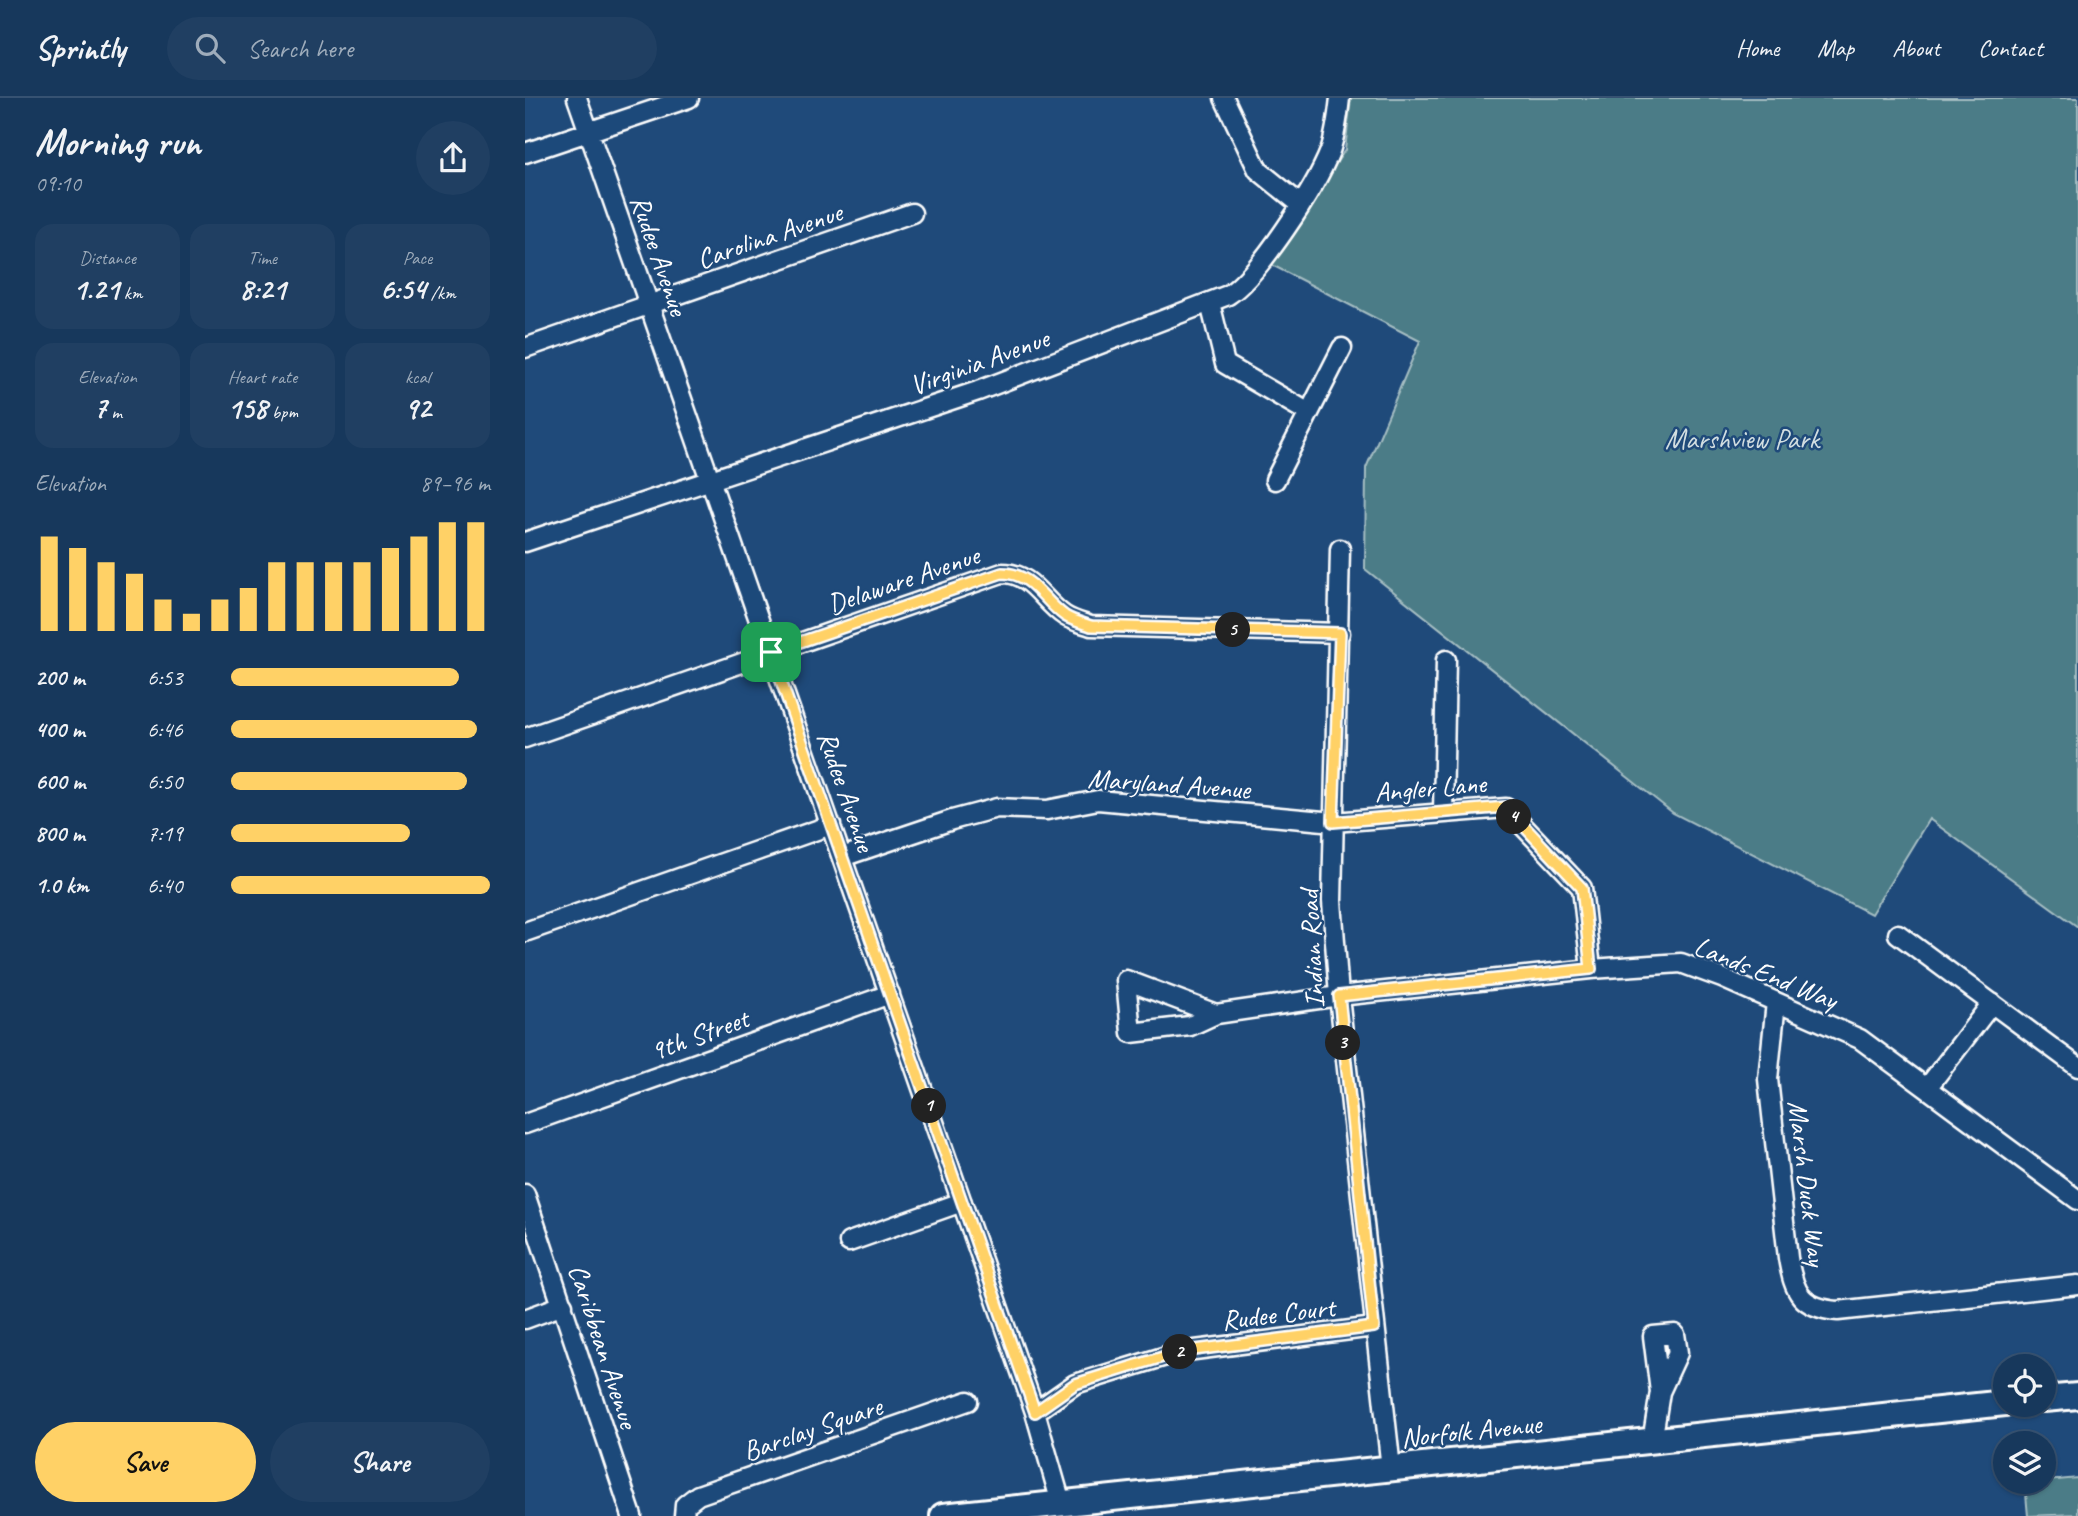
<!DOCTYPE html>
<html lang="en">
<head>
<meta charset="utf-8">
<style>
	:root { --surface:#17385c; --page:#203f62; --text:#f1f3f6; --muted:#9eacbb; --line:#365272; --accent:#ffd166 }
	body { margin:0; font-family:Caveat,sans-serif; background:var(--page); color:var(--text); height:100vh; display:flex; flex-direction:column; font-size:26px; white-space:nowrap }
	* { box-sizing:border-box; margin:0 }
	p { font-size:23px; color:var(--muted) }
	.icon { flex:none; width:38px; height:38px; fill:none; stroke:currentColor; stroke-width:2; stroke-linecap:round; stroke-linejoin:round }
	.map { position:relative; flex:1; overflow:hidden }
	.sheet { display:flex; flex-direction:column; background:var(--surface); width:525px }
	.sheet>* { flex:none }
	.buttons { position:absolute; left:1468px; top:1256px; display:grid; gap:14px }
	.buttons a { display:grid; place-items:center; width:63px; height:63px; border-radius:50%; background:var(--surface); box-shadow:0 2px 5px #0004,0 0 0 2px var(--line); font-size:35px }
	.pin { position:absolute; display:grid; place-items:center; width:60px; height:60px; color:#fff; margin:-30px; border-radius:14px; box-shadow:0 4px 10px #0006 }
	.km { position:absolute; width:35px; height:35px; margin:-18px; border-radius:50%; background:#222; color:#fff; font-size:19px; line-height:35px; text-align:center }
	.round { display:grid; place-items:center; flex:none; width:74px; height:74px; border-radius:37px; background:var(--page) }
	.head { display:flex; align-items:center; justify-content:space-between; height:119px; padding:0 35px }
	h1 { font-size:38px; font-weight:800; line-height:52px }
	.stats { display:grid; grid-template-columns:repeat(3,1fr); gap:10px; height:119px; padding:7px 35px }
	.stats div { display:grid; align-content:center; border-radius:18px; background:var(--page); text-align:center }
	.stats b { font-size:30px; font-weight:800 }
	.stats small { font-size:19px; font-weight:400 }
	.stats p { font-size:19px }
	.chart { height:196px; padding:14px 35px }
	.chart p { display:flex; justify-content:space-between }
	.chart svg { width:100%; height:126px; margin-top:7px; stroke:var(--accent); stroke-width:6 }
	.primary-button { display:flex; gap:14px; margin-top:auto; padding:14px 35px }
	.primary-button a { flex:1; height:80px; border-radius:42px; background:var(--accent); color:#111; font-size:28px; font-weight:800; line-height:80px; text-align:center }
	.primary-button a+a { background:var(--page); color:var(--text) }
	ul { padding:0 35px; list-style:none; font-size:23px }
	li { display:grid; grid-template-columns:112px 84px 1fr; align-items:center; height:52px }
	li i { height:18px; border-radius:9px; background:var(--accent) }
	header { display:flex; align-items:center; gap:42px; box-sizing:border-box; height:98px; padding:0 35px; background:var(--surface); border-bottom:2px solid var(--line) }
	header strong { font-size:33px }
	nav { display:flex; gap:38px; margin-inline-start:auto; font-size:24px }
	.search { width:490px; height:63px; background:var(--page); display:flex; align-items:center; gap:18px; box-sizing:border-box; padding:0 24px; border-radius:38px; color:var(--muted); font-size:26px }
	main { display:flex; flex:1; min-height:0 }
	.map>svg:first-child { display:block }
</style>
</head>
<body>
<header>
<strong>Sprintly</strong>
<div class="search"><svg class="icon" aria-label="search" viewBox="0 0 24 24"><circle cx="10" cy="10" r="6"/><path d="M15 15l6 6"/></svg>Search here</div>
<nav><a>Home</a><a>Map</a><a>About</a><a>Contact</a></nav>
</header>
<main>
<section class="sheet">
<div class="head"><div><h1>Morning run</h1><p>09:10</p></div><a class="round"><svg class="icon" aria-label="share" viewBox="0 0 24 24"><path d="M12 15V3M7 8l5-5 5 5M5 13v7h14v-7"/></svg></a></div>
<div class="stats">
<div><p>Distance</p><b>1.21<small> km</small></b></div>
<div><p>Time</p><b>8:21</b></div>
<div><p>Pace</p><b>6:54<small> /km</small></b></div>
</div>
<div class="stats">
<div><p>Elevation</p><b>7<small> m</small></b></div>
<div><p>Heart rate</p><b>158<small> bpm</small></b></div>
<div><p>kcal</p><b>92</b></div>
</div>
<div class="chart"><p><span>Elevation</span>89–96 m</p>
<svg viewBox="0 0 160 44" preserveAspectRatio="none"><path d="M5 44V11M15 44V15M25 44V20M35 44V24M45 44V33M55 44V38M65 44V33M75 44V29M85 44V20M95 44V20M105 44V20M115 44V20M125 44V15M135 44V11M145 44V6M155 44V6"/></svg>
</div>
<ul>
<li><b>200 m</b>6:53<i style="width:88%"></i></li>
<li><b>400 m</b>6:46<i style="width:95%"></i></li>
<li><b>600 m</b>6:50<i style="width:91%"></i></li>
<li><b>800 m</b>7:19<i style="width:69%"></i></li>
<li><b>1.0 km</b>6:40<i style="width:100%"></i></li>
</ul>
<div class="primary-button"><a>Save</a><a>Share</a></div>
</section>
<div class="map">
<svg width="1553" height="1418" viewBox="0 0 1553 1418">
	<rect width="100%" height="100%" fill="#1f4a7a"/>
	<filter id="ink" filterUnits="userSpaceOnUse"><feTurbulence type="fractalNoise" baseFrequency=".0143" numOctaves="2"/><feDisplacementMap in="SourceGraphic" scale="14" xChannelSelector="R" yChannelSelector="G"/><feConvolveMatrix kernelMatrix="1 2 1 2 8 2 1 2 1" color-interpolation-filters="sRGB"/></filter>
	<g filter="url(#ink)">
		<path fill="#4c7c87" stroke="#a6bec3" stroke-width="2" d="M 826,0 L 1553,0 L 1553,829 L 1404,721 L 1346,816 L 1148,715 L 840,471 L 841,370 L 895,243 L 745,166 L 820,52 Z
			M 1553,1380 L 1553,1416 L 1503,1418 L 1500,1385 Z"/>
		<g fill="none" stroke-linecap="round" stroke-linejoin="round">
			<g stroke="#fff" stroke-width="23">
				<path id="minor" d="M 52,0 L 510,1314 L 536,1405
					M 699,0 L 733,72 L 775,106
					M 0,55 L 164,0
					M 685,205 L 700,266 L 784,315
					M 0,250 L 387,115
					M 750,382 L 817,250
					M 0,444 L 453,293 L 703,197 C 734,177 791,89 805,53 C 811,35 813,18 815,0
					M 815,451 L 807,803 L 814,898 L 866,1371
					M 0,640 L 477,475 C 508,475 516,502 540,518 C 548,523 557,525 566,528 L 815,535
					M 918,715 L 921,562
					M 317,759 L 427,722 L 472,710 L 522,712 L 573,702 L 809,724 L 981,710 L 1057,790 L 1066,871
					M 0,834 L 306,727
					M 1373,836 L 1553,969
					M 1251,904 L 1243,981 L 1263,1160 C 1269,1195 1276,1210 1313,1213 L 1553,1187
					M 691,916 L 665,928 L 606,935 L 601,882 L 691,916 L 814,898 L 1066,871 L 1156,865 L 1197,880 L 1335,941 L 1553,1102
					M 1402,990 L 1467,905
					M 0,1026 L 365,896
					M 0,1096 L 107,1418
					M 324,1144 L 437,1104
					M 0,1221 L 38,1207
					M 510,1314 L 550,1286 L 654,1254 L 849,1229
					M 1127,1344 L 1135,1294 L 1153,1255 L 1150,1236 L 1128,1238 L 1135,1294
					M 159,1418 L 160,1407 L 173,1397 L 443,1303"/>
			</g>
			<g stroke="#fff" stroke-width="30">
				<path id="secondary" d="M 1519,1301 L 1553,1298
					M 418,1418 L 1480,1305"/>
			</g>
			<use href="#minor" stroke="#1f4a7a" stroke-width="18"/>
			<use href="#secondary" stroke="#1f4a7a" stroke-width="24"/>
		</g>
	</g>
	<g fill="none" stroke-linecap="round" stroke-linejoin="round" filter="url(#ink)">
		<g stroke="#fff" stroke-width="14">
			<path id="route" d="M 477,475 C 508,475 517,502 540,518 C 548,523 557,525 566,528 L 815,535 L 808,724 L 981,709 L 1057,790 L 1066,871 L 814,898 L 849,1229 L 654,1254 L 550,1286 L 510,1314 L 246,554 Z"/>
		</g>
		<use href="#route" stroke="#ffd166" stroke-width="9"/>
	</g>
	<g text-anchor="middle" stroke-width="5" stroke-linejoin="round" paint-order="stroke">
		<g font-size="28" fill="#fff" stroke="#1f4a7a">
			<text transform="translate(244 137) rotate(-19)" y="10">Carolina Avenue</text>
			<text transform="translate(135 157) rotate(71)" y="10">Rudee Avenue</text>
			<text transform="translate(454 263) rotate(-20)" y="10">Virginia Avenue</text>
			<text transform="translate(378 481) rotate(-19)" y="10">Delaware Avenue</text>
			<text transform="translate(644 685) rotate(4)" y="10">Maryland Avenue</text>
			<text transform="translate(905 689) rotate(-5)" y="10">Angler Lane</text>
			<text transform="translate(322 693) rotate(71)" y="10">Rudee Avenue</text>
			<text transform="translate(786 851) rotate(-93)" y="10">Indian Road</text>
			<text transform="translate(1241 874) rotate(22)" y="10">Lands End Way</text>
			<text transform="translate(174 936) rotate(-20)" y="10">9th Street</text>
			<text transform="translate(1283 1085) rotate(83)" y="10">Marsh Duck Way</text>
			<text transform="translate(753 1215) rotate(-7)" y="10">Rudee Court</text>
			<text transform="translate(79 1248) rotate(72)" y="10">Caribbean Avenue</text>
			<text transform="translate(287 1330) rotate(-19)" y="10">Barclay Square</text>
			<text transform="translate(946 1332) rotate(-6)" y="10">Norfolk Avenue</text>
		</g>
		<g font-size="28" fill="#d2dee1" stroke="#1f4a7a">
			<text x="1217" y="350">Marshview Park</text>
		</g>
	</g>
</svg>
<div class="buttons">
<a><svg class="icon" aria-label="locate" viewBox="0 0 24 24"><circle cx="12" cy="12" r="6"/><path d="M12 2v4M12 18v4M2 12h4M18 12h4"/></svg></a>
<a><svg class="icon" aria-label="layers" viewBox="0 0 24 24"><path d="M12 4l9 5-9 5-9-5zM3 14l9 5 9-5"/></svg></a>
</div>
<div class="pin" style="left:246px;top:554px;background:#1e9e55"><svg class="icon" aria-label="arrive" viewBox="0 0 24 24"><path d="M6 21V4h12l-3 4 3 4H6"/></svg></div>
<b class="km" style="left:404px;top:1008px">1</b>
<b class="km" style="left:655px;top:1254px">2</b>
<b class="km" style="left:818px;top:945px">3</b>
<b class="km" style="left:989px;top:719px">4</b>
<b class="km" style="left:708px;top:532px">5</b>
</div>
</main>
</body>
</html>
